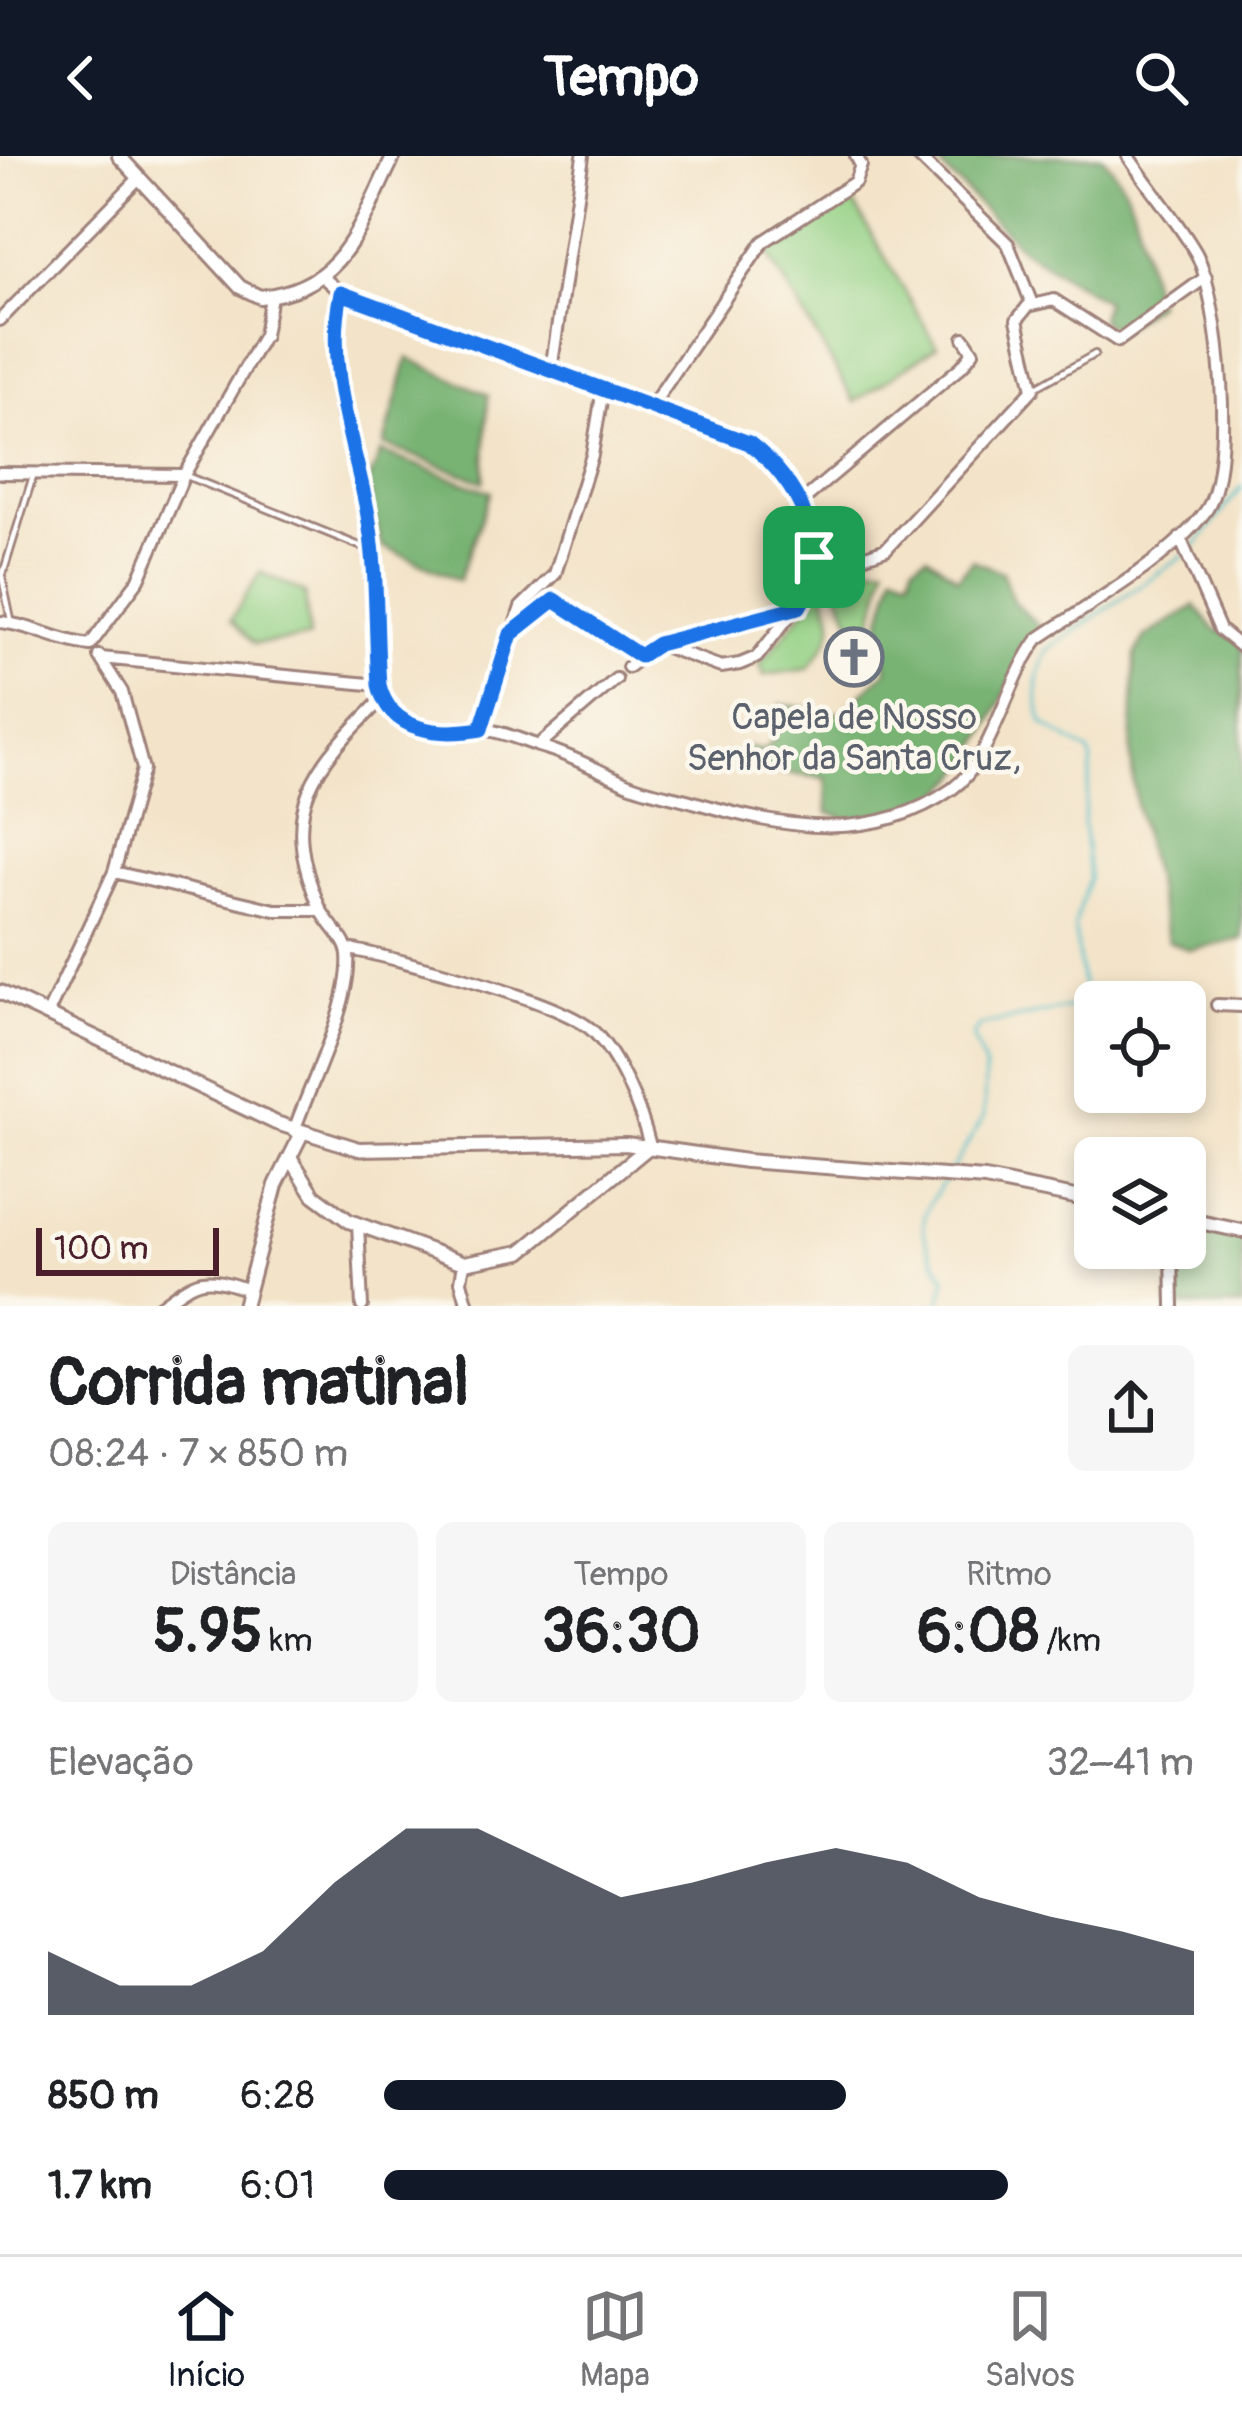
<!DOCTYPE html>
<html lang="pt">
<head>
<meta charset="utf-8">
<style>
	:root { --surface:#fff; --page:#f6f6f6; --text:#202124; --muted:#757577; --line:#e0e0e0; --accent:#111827 }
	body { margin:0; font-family:Pangolin,sans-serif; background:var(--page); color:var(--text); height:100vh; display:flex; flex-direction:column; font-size:45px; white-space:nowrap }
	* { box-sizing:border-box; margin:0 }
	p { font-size:39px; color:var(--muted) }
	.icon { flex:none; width:66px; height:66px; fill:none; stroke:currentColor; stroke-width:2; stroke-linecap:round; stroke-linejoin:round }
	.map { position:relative; height:1150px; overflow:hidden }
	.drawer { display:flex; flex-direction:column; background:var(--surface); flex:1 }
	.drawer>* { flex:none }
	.fabs { position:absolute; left:1074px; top:825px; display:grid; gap:24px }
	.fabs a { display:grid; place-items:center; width:132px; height:132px; border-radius:18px; background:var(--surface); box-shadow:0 6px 18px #0003; font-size:60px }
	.scale { position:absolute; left:36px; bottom:30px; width:183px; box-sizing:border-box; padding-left:12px; border:6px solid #4a1f2b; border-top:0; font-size:33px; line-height:42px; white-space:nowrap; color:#4a1f2b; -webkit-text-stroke:9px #fbf7ec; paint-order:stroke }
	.pin { position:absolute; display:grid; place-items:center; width:102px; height:102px; color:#fff; margin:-51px; border-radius:24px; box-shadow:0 6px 18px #0006 }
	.round { display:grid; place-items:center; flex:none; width:126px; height:126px; border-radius:18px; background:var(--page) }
	.headline { display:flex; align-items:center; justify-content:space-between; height:204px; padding:0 48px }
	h1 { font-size:66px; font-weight:700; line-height:90px }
	.metrics { display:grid; grid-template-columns:repeat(3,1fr); gap:18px; height:204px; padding:12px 48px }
	.metrics div { display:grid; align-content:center; border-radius:18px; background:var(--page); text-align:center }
	.metrics b { font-size:60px; font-weight:700 }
	.metrics small { font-size:33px; font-weight:400 }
	.metrics p { font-size:33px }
	.chart { height:336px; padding:24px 48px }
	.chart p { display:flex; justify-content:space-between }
	.chart svg { width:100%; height:216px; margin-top:12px; fill:var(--accent); opacity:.7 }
	ul { padding:0 48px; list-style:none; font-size:39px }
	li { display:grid; grid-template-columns:192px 144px 1fr; align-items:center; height:90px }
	li i { height:30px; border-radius:15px; background:var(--accent) }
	header { display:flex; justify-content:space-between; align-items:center; height:156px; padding:0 48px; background:var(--accent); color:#fff; font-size:54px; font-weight:700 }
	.dock { display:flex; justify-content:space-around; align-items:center; height:168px; border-top:3px solid var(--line); background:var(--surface); font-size:33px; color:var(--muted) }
	.dock a { display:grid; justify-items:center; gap:6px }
	.dock .on { color:var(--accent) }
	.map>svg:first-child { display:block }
</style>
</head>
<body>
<header><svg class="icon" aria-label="back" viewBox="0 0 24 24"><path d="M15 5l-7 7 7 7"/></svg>Tempo<svg class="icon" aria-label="search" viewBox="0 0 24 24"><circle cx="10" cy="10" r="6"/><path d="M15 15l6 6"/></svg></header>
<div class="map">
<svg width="1242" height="1150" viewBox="0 0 1242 1150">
	<rect width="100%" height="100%" fill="#fbf7ec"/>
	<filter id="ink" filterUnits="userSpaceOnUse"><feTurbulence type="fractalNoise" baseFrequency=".00833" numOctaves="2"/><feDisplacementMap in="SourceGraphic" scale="24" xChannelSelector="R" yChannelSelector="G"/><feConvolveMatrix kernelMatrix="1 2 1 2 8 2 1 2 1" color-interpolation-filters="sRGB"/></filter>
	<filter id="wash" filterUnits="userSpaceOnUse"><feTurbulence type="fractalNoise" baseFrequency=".004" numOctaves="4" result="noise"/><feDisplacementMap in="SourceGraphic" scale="48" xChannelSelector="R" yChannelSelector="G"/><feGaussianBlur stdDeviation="2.7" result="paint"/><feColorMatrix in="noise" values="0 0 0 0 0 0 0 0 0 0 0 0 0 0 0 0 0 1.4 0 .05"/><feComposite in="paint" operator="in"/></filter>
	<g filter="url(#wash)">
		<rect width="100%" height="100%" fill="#f3e3c8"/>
		<path fill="#95d186" stroke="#707858" stroke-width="3" d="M 850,41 L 937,190 L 855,246 L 766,94 Z
			M 886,409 L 871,472 L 853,470 L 831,414 Z
			M 260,416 L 305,437 L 309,482 L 254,488 L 231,464 Z
			M 818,419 C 836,469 841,470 808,513 L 764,519 L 760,508 L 812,445 Z"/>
		<path fill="#78b373" stroke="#61694f" stroke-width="3" d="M 931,0 L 1102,0 C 1144,45 1139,90 1156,147 L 1118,176 L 1100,163 L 1105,145 L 1023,94 Z
			M 408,202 L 488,239 L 484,326 L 384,289 Z
			M 381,296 L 491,336 L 459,424 L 381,390 L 368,327 Z
			M 927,399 L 958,422 L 972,404 L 1002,416 L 1013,445 L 1043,474 C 998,526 983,627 915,653 C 893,661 865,662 841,667 L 841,660 L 828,657 L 826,622 L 736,612 L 743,590 L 762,595 L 774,584 L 781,548 L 840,558 L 887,514 L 881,465 L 895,415 L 910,421 L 913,408 Z
			M 1195,450 L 1214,473 L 1242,484 L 1242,783 L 1190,794 L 1168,785 L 1136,650 L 1131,603 L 1135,499 L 1145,481 Z
			M 1185,1072 L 1242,1082 L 1242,1150 L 1168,1150 L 1173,1092 L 1185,1092 Z"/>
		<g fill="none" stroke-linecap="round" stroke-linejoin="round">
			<path stroke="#4fbdc8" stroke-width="3" d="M 1191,395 L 1242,331
				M 950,1016 L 984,961 L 985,912 L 972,880 L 980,870 L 1071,851 L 1083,834 L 1074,770 L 1089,721 L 1083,664 L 1092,606 L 1089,597 L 1044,568 C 1034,540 1035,521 1047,494 L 1183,400
				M 939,1150 L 946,1123 C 920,1077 913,1069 944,1024"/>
		</g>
	</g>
	<g filter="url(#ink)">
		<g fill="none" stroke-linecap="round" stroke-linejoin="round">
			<g stroke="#9e817a" stroke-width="10">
				<path id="service" d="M 1033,233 L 1095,198
					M 184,319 L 367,393
					M 11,464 L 2,421 L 33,320
					M 666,486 L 788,454"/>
			</g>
			<g stroke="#9e817a" stroke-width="16">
				<path id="minor" d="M 918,0 L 1008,88 L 1032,148
					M 324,122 L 341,137 L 749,287 L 773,306 L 801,346 L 814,401 L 809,435 L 757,501 L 740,508 L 721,511 L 658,488 L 628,511
					M 341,137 L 336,166 L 341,256 L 367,353 L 382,543
					M 0,164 L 138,23
					M 551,214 L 583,0
					M 651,251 L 763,86 L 855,26 L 861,9 L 856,0
					M 0,317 L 184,319
					M 801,346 L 962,210 L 973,196 L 964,182
					M 1180,382 L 1220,474 L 1242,492
					M 814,401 L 851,405 L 886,393 L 1033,233 L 1017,164 L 1028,150 L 1054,144 L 1118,185 L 1206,121
					M 0,466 C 32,469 57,485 90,489
					M 515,475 L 554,444 L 640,500
					M 90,489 L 139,423 L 184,319 L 264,179 L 271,140
					M 99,500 L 122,536 L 143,613 L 114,716
					M 101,502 L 379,529
					M 382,543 C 419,585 432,571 480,573 C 499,574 523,585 542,591 C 573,600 597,614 626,627 C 647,636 674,640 697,647 C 783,672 872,689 952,633 C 993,604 1006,525 1038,483 C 1089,448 1168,405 1205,356 C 1236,316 1220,142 1196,97 C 1177,64 1149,32 1128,0
					M 481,573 L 521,451 L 555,418 L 592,299 L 603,233
					M 538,590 L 616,523
					M 349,793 C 397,802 561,845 593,875 C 620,902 641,954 650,990
					M 1217,849 L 1242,850
					M 47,859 L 114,716 L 275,754 L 321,754
					M 294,975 C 310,928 352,847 348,799 C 347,783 327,768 320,752 C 276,650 314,611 382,543
					M 358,1068 L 362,1150
					M 1172,1092 L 1173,1150
					M 464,1107 L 461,1125 L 468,1150
					M 160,1150 C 198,1122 201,1118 246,1133"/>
			</g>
			<g stroke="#9e817a" stroke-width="18">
				<path id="tertiary" d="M 119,0 L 240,131 L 260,141 C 347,132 359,68 394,0
					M 0,836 L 276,967 L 359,993 L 626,988 L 746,1005 L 985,1023 L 1095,1045
					M 292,1004 L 314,1039 L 349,1065 L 464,1107 L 521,1096 L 650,990
					M 1185,1063 L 1242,1075
					M 244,1150 L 276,1029 L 302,977"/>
			</g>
			<use href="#service" stroke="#fff" stroke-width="4.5"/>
			<use href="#minor" stroke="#fff" stroke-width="10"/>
			<use href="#tertiary" stroke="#fff" stroke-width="12"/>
		</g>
	</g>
	<g fill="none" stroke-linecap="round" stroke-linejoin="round" filter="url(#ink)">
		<g stroke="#fff" stroke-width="24">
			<path id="route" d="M 341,137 L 749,287 C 797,324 835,392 799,451 L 658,488 L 640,500 L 554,444 L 511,478 L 481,573 C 441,580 390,577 379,529 C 375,472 378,411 367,354 C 353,282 325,212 341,137 Z"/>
		</g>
		<use href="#route" stroke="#1a73e8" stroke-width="15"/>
	</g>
	<defs>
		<g id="church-ring" transform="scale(3)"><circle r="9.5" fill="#fbf7ec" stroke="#6b7280" stroke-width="1.5"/><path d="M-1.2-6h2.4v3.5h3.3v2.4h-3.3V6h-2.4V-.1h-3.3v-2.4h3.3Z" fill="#6b7280"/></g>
	</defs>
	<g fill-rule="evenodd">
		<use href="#church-ring" x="854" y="501"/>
	</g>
	<g text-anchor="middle" stroke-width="9" stroke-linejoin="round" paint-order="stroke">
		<g font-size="36" fill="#5b616d" stroke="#fbf7ec">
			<text x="854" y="573">Capela de Nosso<tspan x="854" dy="41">Senhor da Santa Cruz,</tspan></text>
		</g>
	</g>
</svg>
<div class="fabs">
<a><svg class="icon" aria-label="locate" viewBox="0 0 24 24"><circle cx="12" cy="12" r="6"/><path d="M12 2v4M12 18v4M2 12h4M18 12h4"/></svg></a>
<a><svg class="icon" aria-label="layers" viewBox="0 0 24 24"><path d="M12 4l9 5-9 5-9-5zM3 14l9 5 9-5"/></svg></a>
</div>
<div class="scale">100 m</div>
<div class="pin" style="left:814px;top:401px;background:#1e9e55"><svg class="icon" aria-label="arrive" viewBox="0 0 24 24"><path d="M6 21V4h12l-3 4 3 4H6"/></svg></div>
</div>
<section class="drawer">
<div class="headline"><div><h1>Corrida matinal</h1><p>08:24 · 7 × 850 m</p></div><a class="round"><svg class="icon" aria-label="share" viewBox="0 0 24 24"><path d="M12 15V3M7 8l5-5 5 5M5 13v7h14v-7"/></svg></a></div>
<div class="metrics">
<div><p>Distância</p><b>5.95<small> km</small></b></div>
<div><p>Tempo</p><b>36:30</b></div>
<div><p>Ritmo</p><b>6:08<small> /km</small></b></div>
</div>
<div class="chart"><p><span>Elevação</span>32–41 m</p>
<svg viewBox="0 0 160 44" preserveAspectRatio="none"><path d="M0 44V31L10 38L20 38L30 31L40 17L50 6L60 6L70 13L80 20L90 17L100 13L110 10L120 13L130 20L140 24L150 27L160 31V44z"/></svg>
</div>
<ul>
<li><b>850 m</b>6:28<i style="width:57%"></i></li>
<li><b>1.7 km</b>6:01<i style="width:77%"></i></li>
</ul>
</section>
<nav class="dock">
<a class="on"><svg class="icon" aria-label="home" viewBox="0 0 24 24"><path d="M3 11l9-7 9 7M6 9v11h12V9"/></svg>Início</a>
<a><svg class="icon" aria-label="map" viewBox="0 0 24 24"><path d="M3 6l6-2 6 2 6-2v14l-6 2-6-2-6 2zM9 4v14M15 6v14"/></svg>Mapa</a>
<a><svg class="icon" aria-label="saved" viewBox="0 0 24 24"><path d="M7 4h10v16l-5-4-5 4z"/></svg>Salvos</a>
</nav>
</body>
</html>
